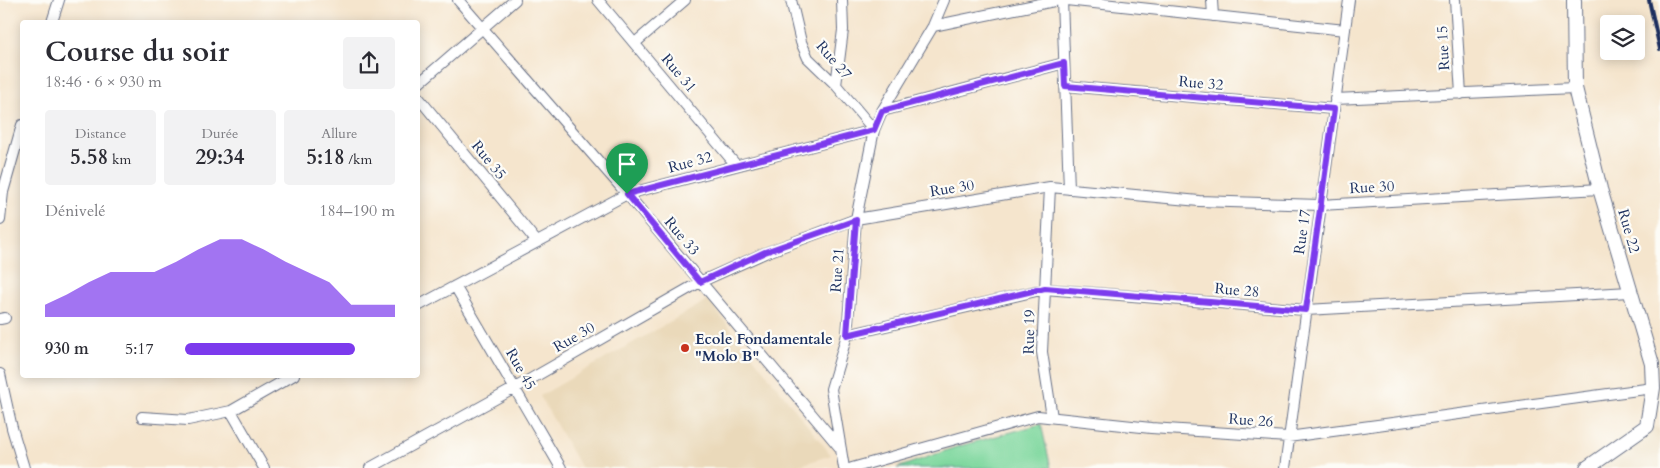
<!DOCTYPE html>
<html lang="fr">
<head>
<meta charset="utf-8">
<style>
	:root { --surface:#fff; --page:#f2f2f3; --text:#2b2b33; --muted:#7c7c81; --accent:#7c3aed }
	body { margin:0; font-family:Cardo,serif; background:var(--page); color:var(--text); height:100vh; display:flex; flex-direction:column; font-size:19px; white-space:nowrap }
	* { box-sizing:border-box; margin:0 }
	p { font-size:16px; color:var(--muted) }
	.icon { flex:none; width:28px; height:28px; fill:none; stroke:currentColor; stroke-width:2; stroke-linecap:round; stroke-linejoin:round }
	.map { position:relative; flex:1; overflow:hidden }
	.panel { position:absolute; left:20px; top:20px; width:400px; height:358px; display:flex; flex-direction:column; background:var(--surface); border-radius:5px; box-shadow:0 2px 12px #0003 }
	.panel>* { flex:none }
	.fabs { position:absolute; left:1600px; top:15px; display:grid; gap:10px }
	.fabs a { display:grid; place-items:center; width:45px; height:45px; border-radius:5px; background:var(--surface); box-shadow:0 2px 12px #0003; font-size:25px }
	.pin { position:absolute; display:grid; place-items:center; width:42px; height:42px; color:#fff; margin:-51px -21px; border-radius:50% 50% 50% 0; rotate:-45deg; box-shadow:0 0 5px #0007 }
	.pin .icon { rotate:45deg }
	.round { display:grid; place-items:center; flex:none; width:52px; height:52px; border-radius:5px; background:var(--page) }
	.head { display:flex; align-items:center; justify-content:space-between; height:85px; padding:0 25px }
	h1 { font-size:28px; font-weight:700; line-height:38px }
	.stats { display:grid; grid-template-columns:repeat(3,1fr); gap:8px; height:85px; padding:5px 25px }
	.stats div { display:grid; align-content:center; border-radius:5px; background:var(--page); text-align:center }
	.stats b { font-size:21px; font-weight:700 }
	.stats small { font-size:14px; font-weight:400 }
	.stats p { font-size:14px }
	.chart { height:140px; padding:10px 25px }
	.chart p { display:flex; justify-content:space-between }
	.chart svg { width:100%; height:90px; margin-top:5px; fill:var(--accent); opacity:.7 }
	ul { padding:0 25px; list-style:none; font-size:16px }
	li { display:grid; grid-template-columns:80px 60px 1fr; align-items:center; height:38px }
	li i { height:12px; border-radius:6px; background:var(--accent) }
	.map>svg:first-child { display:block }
</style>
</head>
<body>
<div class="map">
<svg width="1660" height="468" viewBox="0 0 1660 468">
	<rect width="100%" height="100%" fill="#fdfcf7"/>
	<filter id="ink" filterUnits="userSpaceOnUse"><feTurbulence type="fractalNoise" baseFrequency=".02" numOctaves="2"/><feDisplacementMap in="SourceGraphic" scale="10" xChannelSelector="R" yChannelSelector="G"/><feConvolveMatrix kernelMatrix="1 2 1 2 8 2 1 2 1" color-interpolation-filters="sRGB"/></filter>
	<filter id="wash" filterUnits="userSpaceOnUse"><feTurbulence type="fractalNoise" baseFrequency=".0096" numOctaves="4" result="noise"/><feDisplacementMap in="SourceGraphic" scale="20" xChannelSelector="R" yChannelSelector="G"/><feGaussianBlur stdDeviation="1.12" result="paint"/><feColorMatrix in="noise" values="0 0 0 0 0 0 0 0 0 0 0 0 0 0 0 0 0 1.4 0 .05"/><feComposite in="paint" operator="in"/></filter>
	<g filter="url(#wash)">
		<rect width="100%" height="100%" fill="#f5e5cd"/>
		<path fill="#ead9ba" d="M 708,300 L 831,455 L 791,468 L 581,468 L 540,396 Z
			M 1656,426 L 1660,431 L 1660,468 L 1601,468 Z"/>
		<path fill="#7dd79d" stroke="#4c837e" d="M 1041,424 L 1051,468 L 897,468 L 956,447 Z"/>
	</g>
	<g filter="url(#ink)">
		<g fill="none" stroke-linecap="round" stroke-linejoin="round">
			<g stroke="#676f85" stroke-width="12">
				<path id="minor" d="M 458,0 L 627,194 L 841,449
					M 598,0 L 736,165
					M 1062,0 L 1069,189
					M 1066,0 L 1345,30
					M 1212,0 L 1213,16
					M 1455,0 L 1461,94
					M 52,22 L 59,0
					M 933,26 L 1059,0
					M 635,43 L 685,0
					M 418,84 L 515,0
					M 836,85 L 843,30 L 842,0
					M 1065,86 L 1334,109
					M 418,97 L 537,242
					M 1335,99 L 1575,88
					M 882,111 L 1064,63
					M 1050,187 L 1042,352 L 1052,417
					M 0,220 L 3,192 L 22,125
					M 455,286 L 561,468
					M 418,306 L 627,194 L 874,130 L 836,85 L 808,58 L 801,42 L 791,0
					M 0,319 L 5,318
					M 847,335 L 1045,289 L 1306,310 L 1630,292
					M 0,374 L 12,428 L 24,468
					M 231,411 L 264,468
					M 142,417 L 188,420 L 231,411 L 294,375
					M 370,468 L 515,388 L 700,282 L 765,253 L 856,219 L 1050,187 L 1199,201 L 1320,205 L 1600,189
					M 844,468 L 831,389 L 847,335 L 856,219 L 874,130 L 882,111 L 933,26 L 944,0
					M 852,468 L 1038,416 L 1151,428 L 1288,437 L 1653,388
					M 1285,468 L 1349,0"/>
			</g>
			<g stroke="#676f85" stroke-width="16">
				<path id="tertiary" d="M 1574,0 L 1575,88 L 1600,189 L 1652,364 L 1653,388 L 1647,426 L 1587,468"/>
			</g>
			<use href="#minor" stroke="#fff" stroke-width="10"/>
			<use href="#tertiary" stroke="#fff" stroke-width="14"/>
			<path stroke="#1b2f5e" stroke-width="4" d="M 1649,0 L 1660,49"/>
		</g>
	</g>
	<g fill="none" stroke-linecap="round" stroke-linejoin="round" filter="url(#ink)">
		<g stroke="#fff" stroke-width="10">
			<path id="route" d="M 1064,63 L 1065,86 L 1334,109 L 1306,310 L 1045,288 L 847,335 L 856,220 L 765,252 L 700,282 L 627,194 L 874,130 L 882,111 Z"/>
		</g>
		<use href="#route" stroke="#7c3aed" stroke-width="6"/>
	</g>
	<circle fill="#c8321e" stroke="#fdfcf7" stroke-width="2" cx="685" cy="348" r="5"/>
	<g text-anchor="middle" stroke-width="4.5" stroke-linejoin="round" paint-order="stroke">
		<g font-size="15" fill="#1b2f5e" stroke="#fdfcf7">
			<text transform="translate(1443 48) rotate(-93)" y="5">Rue 15</text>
			<text transform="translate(834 60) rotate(49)" y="5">Rue 27</text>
			<text transform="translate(679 73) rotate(50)" y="5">Rue 31</text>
			<text transform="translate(1201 83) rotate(5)" y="5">Rue 32</text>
			<text transform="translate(489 160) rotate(51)" y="5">Rue 35</text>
			<text transform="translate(690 162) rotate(-15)" y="5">Rue 32</text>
			<text transform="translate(1372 187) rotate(-3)" y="5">Rue 30</text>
			<text transform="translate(952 188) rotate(-9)" y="5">Rue 30</text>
			<text transform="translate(1629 231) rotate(74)" y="5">Rue 22</text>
			<text transform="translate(1302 232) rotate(-82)" y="5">Rue 17</text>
			<text transform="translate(682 236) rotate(50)" y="5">Rue 33</text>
			<text transform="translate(837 270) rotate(-86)" y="5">Rue 21</text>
			<text transform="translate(1237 290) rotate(5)" y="5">Rue 28</text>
			<text transform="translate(1029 332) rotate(-89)" y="5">Rue 19</text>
			<text transform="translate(574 337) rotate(-30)" y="5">Rue 30</text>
			<text transform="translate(521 369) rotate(60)" y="5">Rue 45</text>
			<text transform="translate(1251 420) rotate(4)" y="5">Rue 26</text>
		</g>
		<g font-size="15" font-weight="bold" fill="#1b2f5e" stroke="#fdfcf7" text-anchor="start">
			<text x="695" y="344">Ecole Fondamentale<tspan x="695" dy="17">"Molo B"</tspan></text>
		</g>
	</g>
</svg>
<div class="fabs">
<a><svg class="icon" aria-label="layers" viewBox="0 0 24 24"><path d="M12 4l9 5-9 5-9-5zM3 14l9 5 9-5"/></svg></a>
</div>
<div class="pin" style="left:627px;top:194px;background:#1e9e55"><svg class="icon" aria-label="arrive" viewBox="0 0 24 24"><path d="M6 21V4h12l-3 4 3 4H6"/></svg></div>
<section class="panel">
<div class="head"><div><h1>Course du soir</h1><p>18:46 · 6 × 930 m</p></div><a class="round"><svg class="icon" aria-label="share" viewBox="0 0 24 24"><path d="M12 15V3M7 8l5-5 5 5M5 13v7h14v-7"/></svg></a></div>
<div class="stats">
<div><p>Distance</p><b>5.58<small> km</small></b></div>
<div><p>Durée</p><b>29:34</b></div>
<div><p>Allure</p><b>5:18<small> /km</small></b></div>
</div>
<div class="chart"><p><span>Dénivelé</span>184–190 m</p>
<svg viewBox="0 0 160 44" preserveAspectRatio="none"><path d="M0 44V38L10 33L20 27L30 22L40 22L50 22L60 17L70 11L80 6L90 6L100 11L110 17L120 22L130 27L140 38L150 38L160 38V44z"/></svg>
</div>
<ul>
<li><b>930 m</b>5:17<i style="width:81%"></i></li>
</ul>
</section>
</div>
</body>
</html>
